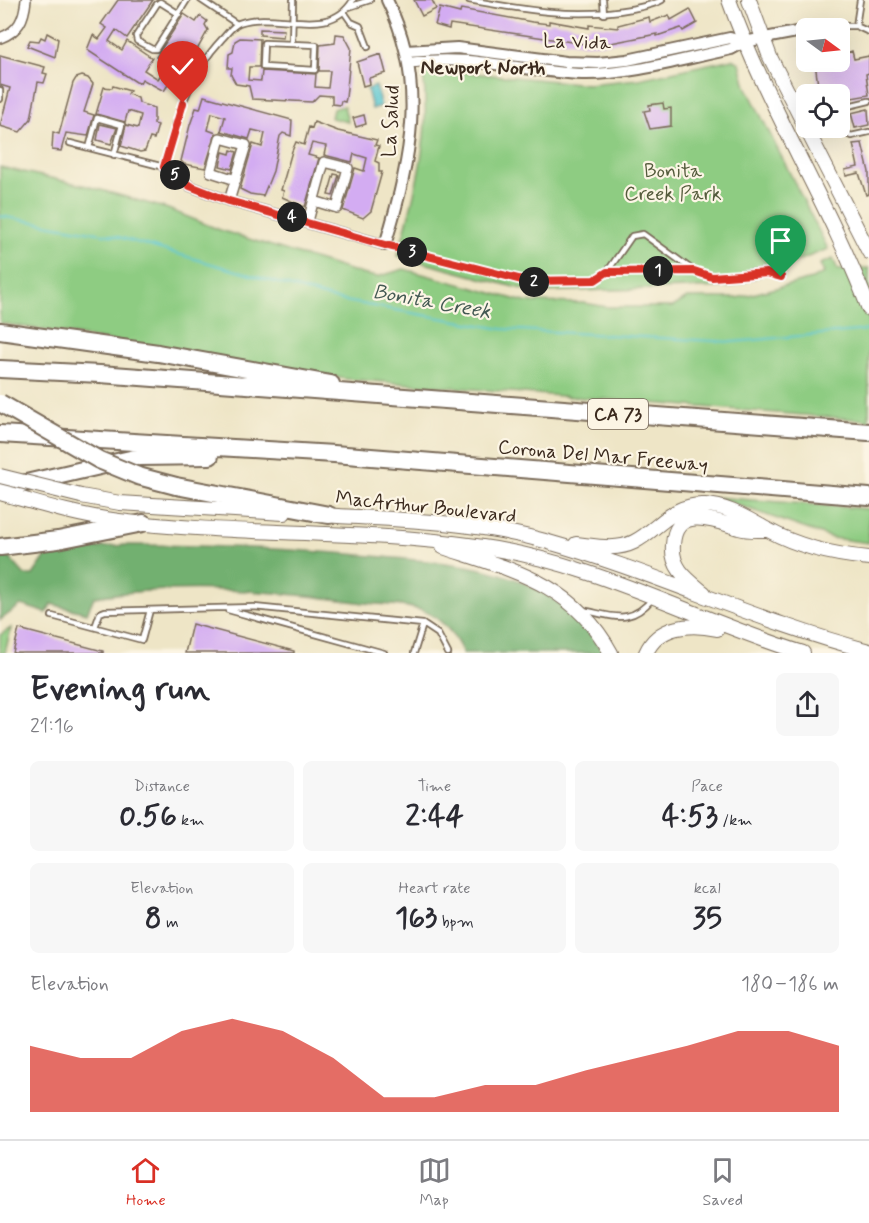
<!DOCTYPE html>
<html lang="en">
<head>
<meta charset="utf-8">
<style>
	:root { --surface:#fff; --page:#f7f7f7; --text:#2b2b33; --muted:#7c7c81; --line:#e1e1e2; --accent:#d93025 }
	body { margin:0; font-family:Mynerve,sans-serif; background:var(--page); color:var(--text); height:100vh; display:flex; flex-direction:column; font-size:22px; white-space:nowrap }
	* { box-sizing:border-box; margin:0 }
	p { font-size:20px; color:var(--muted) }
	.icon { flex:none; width:33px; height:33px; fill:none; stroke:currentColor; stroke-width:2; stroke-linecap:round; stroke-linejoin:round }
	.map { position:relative; height:653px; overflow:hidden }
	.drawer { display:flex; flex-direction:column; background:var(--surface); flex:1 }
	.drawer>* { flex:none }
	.needle { width:39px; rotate:105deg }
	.tools { position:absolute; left:796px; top:18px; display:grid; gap:12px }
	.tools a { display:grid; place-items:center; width:54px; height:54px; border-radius:9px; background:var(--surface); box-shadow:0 6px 24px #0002; font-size:30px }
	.pin { position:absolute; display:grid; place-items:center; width:51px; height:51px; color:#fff; margin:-62px -26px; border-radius:50% 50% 50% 0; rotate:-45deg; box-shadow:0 0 6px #0007 }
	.pin .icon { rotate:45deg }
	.km { position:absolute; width:30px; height:30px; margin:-15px; border-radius:50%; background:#222; color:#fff; font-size:16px; line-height:30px; text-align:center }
	.round { display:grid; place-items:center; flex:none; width:63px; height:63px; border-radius:9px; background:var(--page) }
	.overview { display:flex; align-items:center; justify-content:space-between; height:102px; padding:0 30px }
	h1 { font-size:33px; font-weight:700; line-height:45px }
	.stats { display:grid; grid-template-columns:repeat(3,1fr); gap:9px; height:102px; padding:6px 30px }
	.stats div { display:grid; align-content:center; border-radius:9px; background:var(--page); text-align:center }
	.stats b { font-size:30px; font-weight:700 }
	.stats small { font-size:16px; font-weight:400 }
	.stats p { font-size:16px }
	.chart { height:168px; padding:12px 30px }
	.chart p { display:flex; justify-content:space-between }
	.chart svg { width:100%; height:108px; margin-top:6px; fill:var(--accent); opacity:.7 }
	.menu { display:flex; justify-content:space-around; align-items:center; height:84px; border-top:2px solid var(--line); background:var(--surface); font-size:16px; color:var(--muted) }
	.menu a { display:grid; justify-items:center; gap:3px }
	.menu .selected { color:var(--accent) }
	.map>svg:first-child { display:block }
</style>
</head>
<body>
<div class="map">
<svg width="869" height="653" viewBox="0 0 869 653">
	<rect width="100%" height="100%" fill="#fcf5e5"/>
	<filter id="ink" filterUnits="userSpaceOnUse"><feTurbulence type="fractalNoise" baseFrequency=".0167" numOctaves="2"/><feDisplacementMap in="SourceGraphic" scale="12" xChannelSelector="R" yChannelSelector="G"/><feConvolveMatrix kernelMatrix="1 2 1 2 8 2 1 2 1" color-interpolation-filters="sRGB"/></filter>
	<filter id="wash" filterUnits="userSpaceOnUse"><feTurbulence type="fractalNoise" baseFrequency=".008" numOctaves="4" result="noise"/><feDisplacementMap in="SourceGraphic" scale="24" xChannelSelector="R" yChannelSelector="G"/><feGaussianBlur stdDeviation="1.35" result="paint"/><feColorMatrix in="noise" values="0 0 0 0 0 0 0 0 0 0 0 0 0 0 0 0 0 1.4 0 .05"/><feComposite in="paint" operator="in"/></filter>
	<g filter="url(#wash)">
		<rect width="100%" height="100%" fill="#eee5c6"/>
		<path fill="#8ecc82" stroke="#647b50" stroke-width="1.5" d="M 732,59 L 740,63 L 746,86 L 828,249 L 731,287 L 533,292 L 398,256 C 414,196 432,137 423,74 L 428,69 L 588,84 L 639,79 Z
			M 344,106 L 348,122 L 331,118 L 333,109 Z
			M 0,167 L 87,186 L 168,209 L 220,230 L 362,274 L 377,277 L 404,269 L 525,302 L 584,303 L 607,307 L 673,307 L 687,298 L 737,298 L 812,279 L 824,273 L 820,264 L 833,259 L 838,270 L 869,268 L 869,440 L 866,420 L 346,379 L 0,323 Z
			M 715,497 L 869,509 L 869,543 L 832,538 Z
			M 11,628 L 5,653 L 0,653 L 0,635 Z"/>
		<path fill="#72b070" stroke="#566d47" stroke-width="1.5" d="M 124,545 C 211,545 297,549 384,557 C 433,562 482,563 527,584 C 558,598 586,624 604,653 L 463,653 C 454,634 443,619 423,611 C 406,604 382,605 364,603 C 276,591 183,583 94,597 L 87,613 L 51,604 L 47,613 L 21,605 L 0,620 L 0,558 L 9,557 L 25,575 L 33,575 L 48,553 Z"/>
		<path fill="#59c6d0" stroke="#4a7877" stroke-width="1.5" d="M 376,86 L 381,106 L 372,109 L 367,89 Z"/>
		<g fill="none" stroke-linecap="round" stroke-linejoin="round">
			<path stroke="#59c6d0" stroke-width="2" d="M 0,216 L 115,236 L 334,299 L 502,329 L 732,342 L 869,330"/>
		</g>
		<g id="blocks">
			<path fill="#d3acf2" d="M 118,0 L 153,0 L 127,38 L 116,30 L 109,41 L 122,50 L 127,41 L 152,58 L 144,70 L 158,79 L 166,67 L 163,65 L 165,63 L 156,57 L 184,14 L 196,22 L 200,16 L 207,21 L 205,25 L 208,30 L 198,48 L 190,60 L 188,59 L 176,80 L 173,77 L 164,91 L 142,79 L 140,83 L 136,82 L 87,50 L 93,35 L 99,39 L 107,28 L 101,24 Z
				M 414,0 L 432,0 L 436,9 L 422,16 Z
				M 440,8 L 460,13 L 461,9 L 532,22 L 549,24 L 549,21 L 589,28 L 589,25 L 618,28 L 618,25 L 649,17 L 650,22 L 669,15 L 671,20 L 690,9 L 697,23 L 683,31 L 681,28 L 657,36 L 657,34 L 611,43 L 585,44 L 450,24 L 449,29 L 435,25 Z
				M 260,29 L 284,30 L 283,37 L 260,35 Z
				M 47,33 L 58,39 L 55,57 L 27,46 L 30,40 L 39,41 L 41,37 L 45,39 Z
				M 336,34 L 344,35 L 351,48 L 346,98 L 345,102 L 341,101 L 340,105 L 332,104 L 332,96 L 319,95 L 312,102 L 252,99 L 249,86 L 236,84 L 231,75 L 232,68 L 228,68 L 229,54 L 233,52 L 235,41 L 240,38 L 260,39 L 259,67 L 249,67 L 248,80 L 261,81 L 262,71 L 316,74 L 315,87 L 328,88 L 330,71 L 319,71 L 320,45 L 335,43 Z
				M 852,51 L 854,59 L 869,56 L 869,73 L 866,74 L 869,95 L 852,98 L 851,94 L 840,97 L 840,94 L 819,94 L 815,62 L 840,62 L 840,55 Z
				M 381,54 L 386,73 L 369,78 L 370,84 L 363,86 L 357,62 Z
				M 0,55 L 45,67 L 43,73 L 47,74 L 44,83 L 38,82 L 31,119 L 20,132 L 0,126 L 10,88 L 0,85 Z
				M 82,76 L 88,78 L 93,84 L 84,112 L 94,115 L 88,136 L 66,133 L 61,151 L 52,150 L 53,132 L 59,134 L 73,83 L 76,78 Z
				M 113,86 L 130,91 L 128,94 L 138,98 L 139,103 L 154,108 L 154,124 L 158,125 L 154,139 L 150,138 L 145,151 L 140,152 L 121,146 L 126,125 L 138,128 L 141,115 L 128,111 L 125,122 L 96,114 L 104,87 L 112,88 Z
				M 204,96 L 292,120 L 291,136 L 283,133 L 280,136 L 273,171 L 263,196 L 250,194 L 240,189 L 253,144 L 262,147 L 265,133 L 252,130 L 249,139 L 221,131 L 225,117 L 212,113 L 208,130 L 216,133 L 205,168 L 184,164 L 181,161 L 190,125 L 196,108 L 200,109 Z
				M 663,103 L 664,109 L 671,108 L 671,126 L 650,129 L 644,111 L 650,110 L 649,105 Z
				M 868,109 L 869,125 L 855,128 L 851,113 Z
				M 364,115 L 366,124 L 356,127 L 353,118 Z
				M 314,122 L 338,131 L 377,140 L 375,145 L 379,146 L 375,161 L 379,163 L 379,172 L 382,172 L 371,211 L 363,218 L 343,210 L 355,168 L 364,171 L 367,158 L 354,154 L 352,162 L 324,155 L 326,146 L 312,143 L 308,155 L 319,158 L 305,207 L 282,197 L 284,191 L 281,190 L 292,151 L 296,142 L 304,145 L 309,127 L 312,128 Z
				M 100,124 L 117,128 L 111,144 L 97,140 Z
				M 862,143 L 869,172 L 869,194 L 866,195 L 859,173 L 846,176 L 845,170 L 858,167 L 853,144 Z
				M 231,150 L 237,152 L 232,169 L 220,166 L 223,152 L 230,154 Z
				M 334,174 L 339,175 L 333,196 L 328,195 Z
				M 192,624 L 294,651 L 294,653 L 185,653 Z
				M 19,629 L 103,651 L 103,653 L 13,653 Z"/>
		</g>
	</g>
	<g filter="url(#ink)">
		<use href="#blocks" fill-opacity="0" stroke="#7a6b59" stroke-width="1.5"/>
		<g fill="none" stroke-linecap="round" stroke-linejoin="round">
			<g stroke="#7a6b59" stroke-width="8">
				<path id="service" d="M 201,0 L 237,24
					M 469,0 C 524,10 577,19 631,9 C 641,7 654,5 662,0
					M 603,0 L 604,14
					M 349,7 L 370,0
					M 344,12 L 351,22 L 360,26 L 368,47
					M 179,14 L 160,2 L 157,4 L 136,36 L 137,41 L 152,49 L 156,49 L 187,0
					M 834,26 L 856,26 L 869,32
					M 856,26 L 860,0
					M 292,44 L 316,45 L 315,70 L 263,67 L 264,43 L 292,44 L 293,0
					M 0,90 L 0,99
					M 840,108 L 869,101
					M 840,121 L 846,133 L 851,136 L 869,132
					M 70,143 L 164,167 C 176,120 188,75 222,39 C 227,34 232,26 239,23 C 277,9 329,41 353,0
					M 89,148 L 97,118 L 122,125 L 114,155
					M 385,245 L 526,281 L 595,280 L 607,272 L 694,271 L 643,234 L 632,236 L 607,272
					M 694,271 C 722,285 758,263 781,277
					M 228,610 L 384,653
					M 582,610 C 614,616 630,626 653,598
					M 52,616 L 142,640 L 150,610
					M 95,627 L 100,613 L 105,611 L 254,607 L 423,624 L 438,634 L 448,653
					M 414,653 L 423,624"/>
			</g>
			<g stroke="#7a6b59" stroke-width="12">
				<path id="minor" d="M 0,38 C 19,31 24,19 26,0
					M 164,167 L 190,186 L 229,201 L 385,245
					M 229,201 L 246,145 L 220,138 L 211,172 L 236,180
					M 308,221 L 324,162 L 348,168 L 337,208 L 314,201"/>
			</g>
			<g stroke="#7a6b59" stroke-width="14">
				<path id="tertiary" d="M 811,28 L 834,26
					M 406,51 L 457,48 L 566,62 L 598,63 L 627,60 L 730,38 L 744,42
					M 409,63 C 468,53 524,72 582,74 C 632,75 683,59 731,49 L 744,42 L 807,30
					M 385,245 C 411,161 428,82 387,0"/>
			</g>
			<g stroke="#7a6b59" stroke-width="16">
				<path id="primary" d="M 729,0 C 767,107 829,203 869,309
					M 749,0 L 770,57 L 869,252
					M 0,493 C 39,504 79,516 119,521 C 238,536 358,529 476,546 C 596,562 691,618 803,653
					M 81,496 L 120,503 L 284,513
					M 318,515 C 394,519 472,521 545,541 C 655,572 758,622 869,651
					M 576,544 C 595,546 616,551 634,542 C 659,529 673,503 705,505 C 729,506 749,520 768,530 C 799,547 835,555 869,558
					M 443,547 C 512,570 573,583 611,653
					M 704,593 C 687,579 671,568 673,545 C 675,504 716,521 739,528 C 748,531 758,530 767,530
					M 646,653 C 658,625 691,623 717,629"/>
			</g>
			<g stroke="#7a6b59" stroke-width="20">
				<path id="motorway" d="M 0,331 L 158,353 L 331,384
					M 0,369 L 100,374 L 869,432
					M 0,434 L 334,454 L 869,497
					M 176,486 L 329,515
					M 0,489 L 139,457 L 210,456
					M 0,547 L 58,540 L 143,523"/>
			</g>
			<use href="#service" stroke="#fff" stroke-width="4.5"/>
			<use href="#minor" stroke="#fff" stroke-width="9"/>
			<use href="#tertiary" stroke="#fff" stroke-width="10"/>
			<use href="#primary" stroke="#fff" stroke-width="14"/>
			<use href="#motorway" stroke="#fff" stroke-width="16"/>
			<g stroke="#7a6b59" stroke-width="16" stroke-linecap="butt">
				<path id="primary-bridge" d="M 0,476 L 81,496"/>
			</g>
			<g stroke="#7a6b59" stroke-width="20" stroke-linecap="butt">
				<path id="motorway-bridge" d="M 0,403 L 99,460 L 138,476 L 176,486"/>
			</g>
			<use href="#primary-bridge" stroke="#fff" stroke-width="14"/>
			<use href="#motorway-bridge" stroke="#fff" stroke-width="16"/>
		</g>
	</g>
	<g fill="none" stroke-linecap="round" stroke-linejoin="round" filter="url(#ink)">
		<g stroke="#fff" stroke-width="12">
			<path id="route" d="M 183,103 L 164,167 L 190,186 L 229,201 L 385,245 L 526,281 L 595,280 L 607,272 L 694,271 L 712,277 L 767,273 L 781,277"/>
		</g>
		<use href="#route" stroke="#d93025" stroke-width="8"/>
	</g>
	<g text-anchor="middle" stroke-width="4.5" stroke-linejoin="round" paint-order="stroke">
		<rect fill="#fcf5e5" stroke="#75675a" stroke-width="1.5" x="588" y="399" width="60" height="30" rx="4.5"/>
		<g font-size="18" font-weight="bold" fill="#3b2a1e">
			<text x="618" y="420">CA 73</text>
		</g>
		<g font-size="20" fill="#3b2a1e" stroke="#fcf5e5">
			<text transform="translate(577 41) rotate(2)" y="7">La Vida</text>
			<text transform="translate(390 121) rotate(-87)" y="7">La Salud</text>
			<text transform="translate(603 455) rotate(5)" y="7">Corona Del Mar Freeway</text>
			<text transform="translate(426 506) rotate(6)" y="7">MacArthur Boulevard</text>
		</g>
		<g font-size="20" fill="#545b3c" stroke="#fcf5e5">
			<text x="673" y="177">Bonita<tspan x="673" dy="23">Creek Park</tspan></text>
		</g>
		<g font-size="21" font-weight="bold" fill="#3b2a1e" stroke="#fcf5e5">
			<text x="483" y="74">Newport North</text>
		</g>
		<g font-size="21" font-style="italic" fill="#445953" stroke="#fcf5e5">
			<text transform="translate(432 301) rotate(10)" y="7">Bonita Creek</text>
		</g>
	</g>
</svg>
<div class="tools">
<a><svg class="needle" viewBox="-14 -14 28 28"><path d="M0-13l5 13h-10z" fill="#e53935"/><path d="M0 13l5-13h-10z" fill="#7c7c81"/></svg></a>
<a><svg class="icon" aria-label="locate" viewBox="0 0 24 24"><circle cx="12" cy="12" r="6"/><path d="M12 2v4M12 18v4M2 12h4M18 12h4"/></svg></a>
</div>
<div class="pin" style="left:781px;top:277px;background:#1e9e55"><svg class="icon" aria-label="arrive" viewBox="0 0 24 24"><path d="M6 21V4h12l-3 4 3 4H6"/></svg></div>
<div class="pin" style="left:183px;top:103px;background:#d93025"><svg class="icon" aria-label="check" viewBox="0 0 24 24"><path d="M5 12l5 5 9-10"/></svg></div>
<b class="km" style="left:658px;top:271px">1</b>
<b class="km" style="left:534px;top:282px">2</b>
<b class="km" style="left:412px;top:252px">3</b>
<b class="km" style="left:292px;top:217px">4</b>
<b class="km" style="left:175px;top:175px">5</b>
</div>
<section class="drawer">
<div class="overview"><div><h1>Evening run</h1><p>21:16</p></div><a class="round"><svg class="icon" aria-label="share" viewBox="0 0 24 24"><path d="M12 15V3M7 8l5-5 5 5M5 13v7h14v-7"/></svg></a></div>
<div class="stats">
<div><p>Distance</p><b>0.56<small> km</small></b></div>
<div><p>Time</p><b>2:44</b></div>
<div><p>Pace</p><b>4:53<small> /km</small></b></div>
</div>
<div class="stats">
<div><p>Elevation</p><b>8<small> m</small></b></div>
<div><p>Heart rate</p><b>163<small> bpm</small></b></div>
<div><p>kcal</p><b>35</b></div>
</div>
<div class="chart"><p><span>Elevation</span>180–186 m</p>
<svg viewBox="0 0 160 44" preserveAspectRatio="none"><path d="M0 44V17L10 22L20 22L30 11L40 6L50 11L60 22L70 38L80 38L90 33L100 33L110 27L120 22L130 17L140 11L150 11L160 17V44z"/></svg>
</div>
</section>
<nav class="menu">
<a class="selected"><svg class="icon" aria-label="home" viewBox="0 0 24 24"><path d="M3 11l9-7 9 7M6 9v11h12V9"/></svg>Home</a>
<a><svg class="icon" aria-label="map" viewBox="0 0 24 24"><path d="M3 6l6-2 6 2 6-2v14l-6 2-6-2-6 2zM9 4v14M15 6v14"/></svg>Map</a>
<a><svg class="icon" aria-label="saved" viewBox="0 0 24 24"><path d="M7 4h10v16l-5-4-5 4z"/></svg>Saved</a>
</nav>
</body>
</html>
